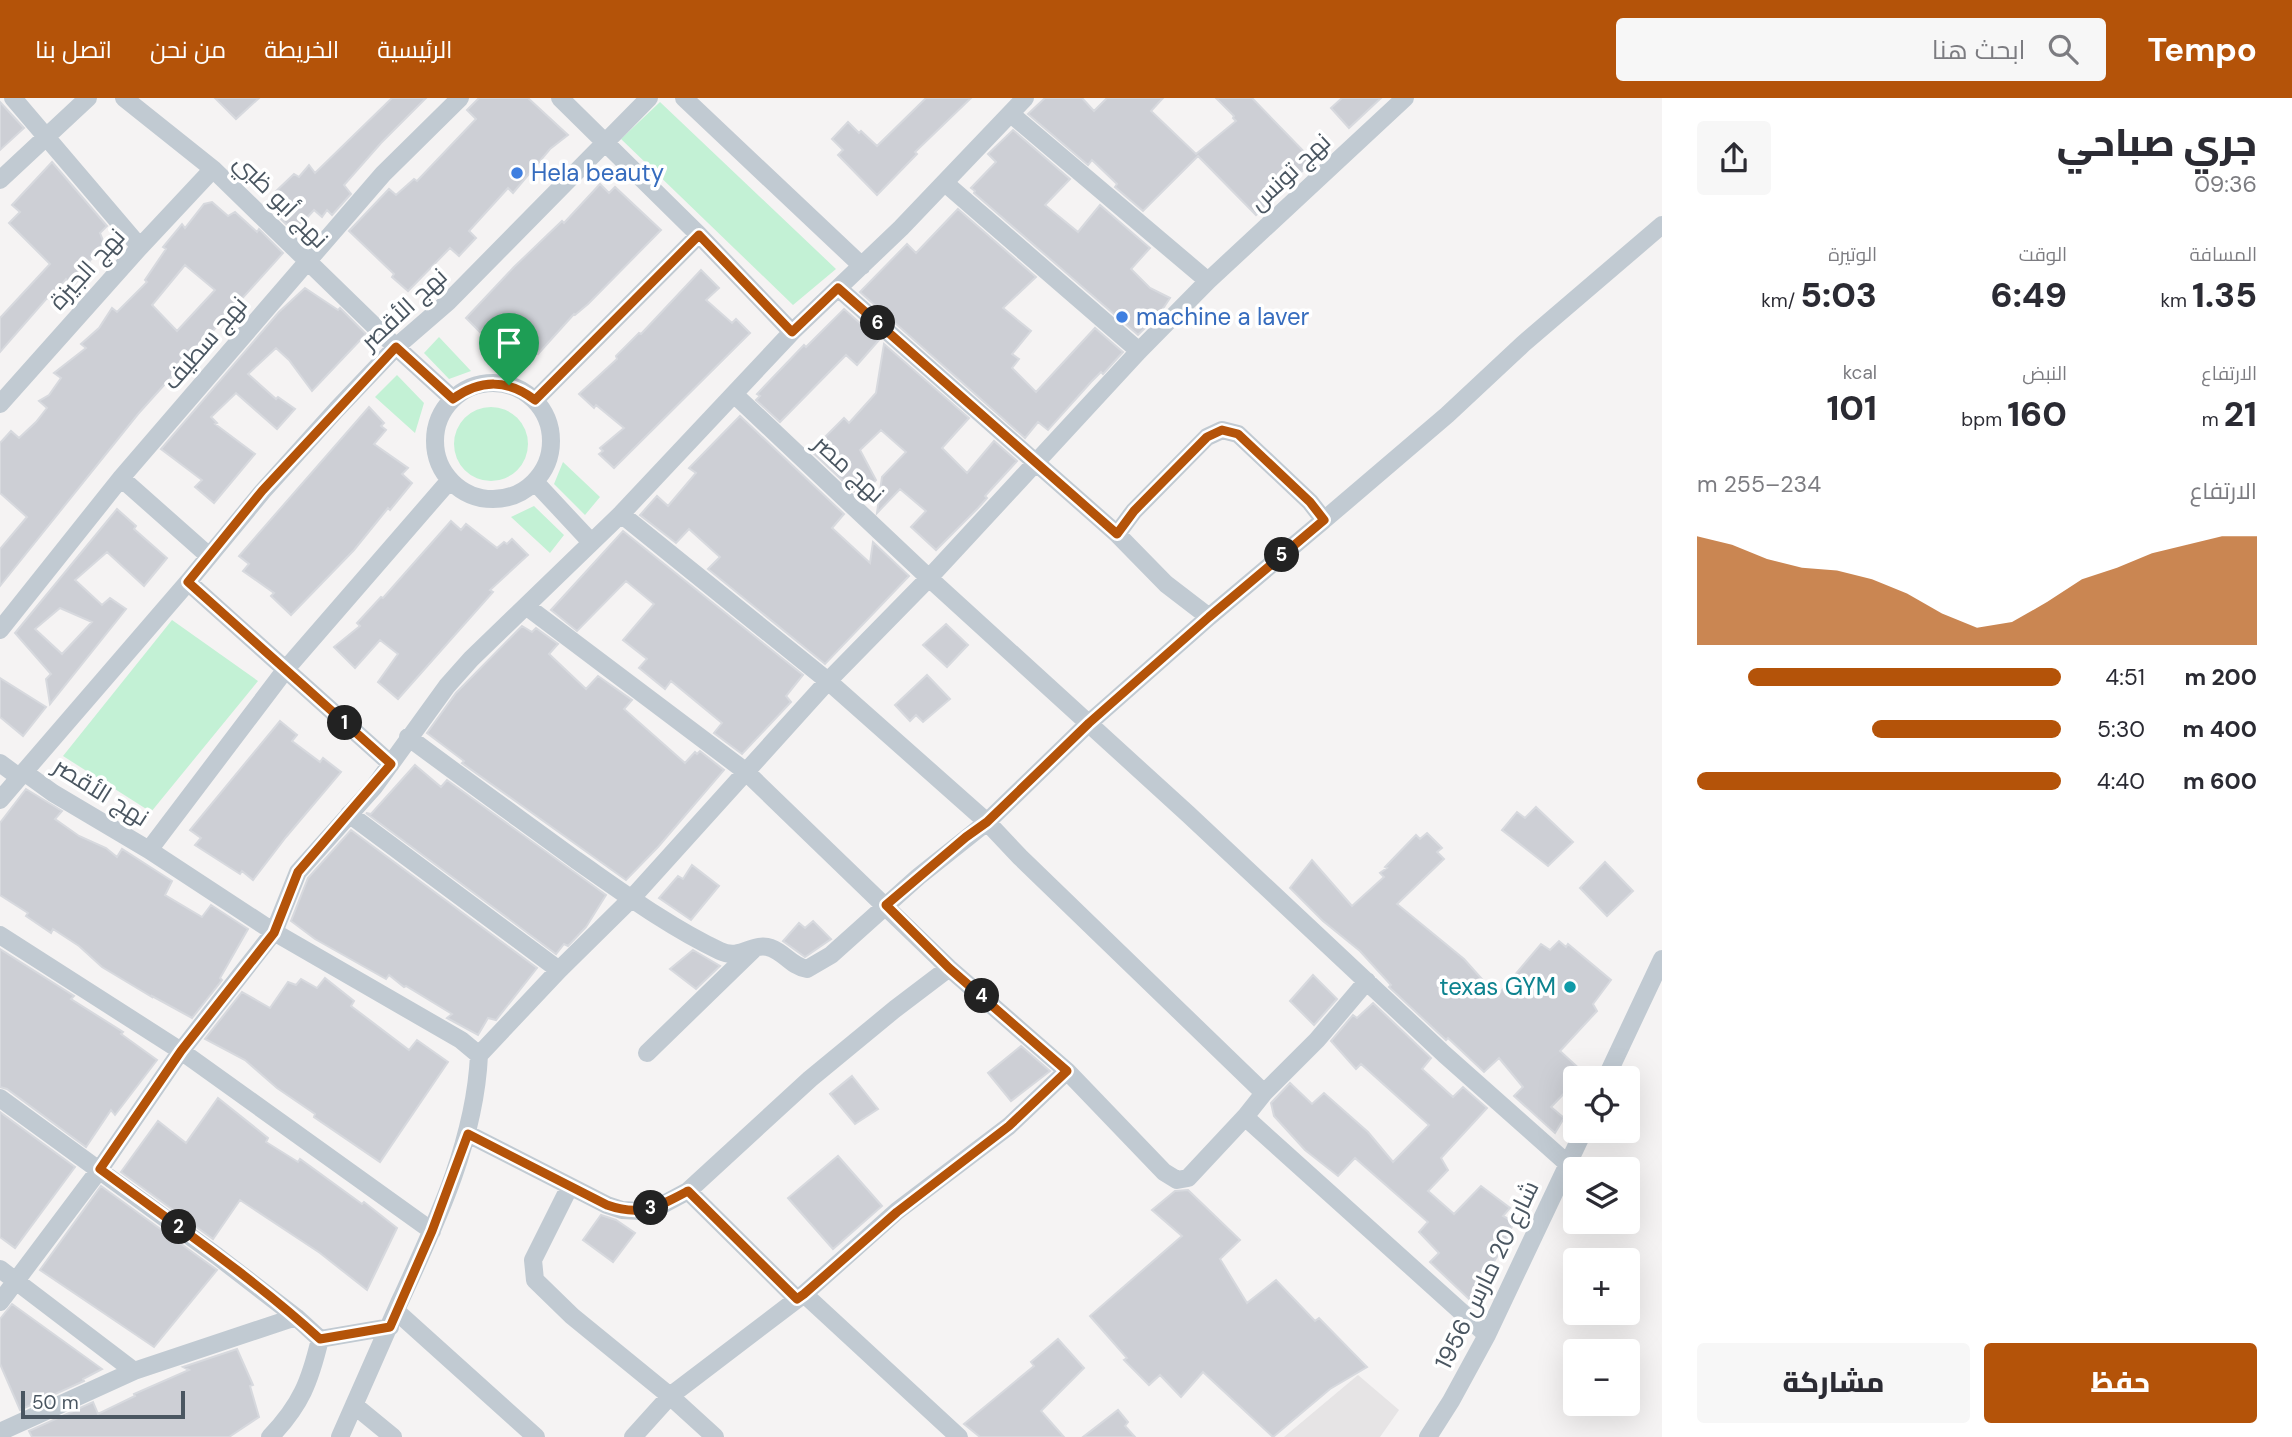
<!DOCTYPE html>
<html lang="ar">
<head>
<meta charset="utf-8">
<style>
	:root { --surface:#fff; --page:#f7f7f7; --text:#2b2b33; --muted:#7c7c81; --accent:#b45309 }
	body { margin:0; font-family:"DM Sans",Cairo,sans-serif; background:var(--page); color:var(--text); direction:rtl; height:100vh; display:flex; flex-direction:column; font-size:26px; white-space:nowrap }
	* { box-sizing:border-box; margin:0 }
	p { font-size:23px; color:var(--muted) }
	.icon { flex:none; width:38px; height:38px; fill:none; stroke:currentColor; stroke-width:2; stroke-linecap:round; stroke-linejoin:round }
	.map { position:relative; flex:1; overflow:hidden; direction:ltr }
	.panel { display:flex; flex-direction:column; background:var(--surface); width:630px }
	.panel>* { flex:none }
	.tools { position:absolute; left:1563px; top:968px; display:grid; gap:14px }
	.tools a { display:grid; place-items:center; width:77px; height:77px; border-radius:7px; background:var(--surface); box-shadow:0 7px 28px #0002; font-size:35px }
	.scale { position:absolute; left:21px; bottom:18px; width:164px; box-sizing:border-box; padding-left:7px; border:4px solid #4a5661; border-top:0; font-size:19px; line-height:24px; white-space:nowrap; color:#4a5661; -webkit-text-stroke:5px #fff; paint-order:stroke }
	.pin { position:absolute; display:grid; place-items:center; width:60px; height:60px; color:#fff; margin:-72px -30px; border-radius:50% 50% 50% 0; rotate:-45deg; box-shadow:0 0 7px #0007 }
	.pin .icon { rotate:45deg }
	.km { position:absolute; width:35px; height:35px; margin:-18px; border-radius:50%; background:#222; color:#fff; font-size:19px; line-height:35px; text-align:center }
	.round { display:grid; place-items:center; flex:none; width:74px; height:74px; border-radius:7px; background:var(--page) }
	.overview { display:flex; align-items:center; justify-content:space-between; height:119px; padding:0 35px }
	h1 { font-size:38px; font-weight:800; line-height:52px }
	.metrics { display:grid; grid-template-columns:repeat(3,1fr); gap:10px; height:119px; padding:7px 35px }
	.metrics div { display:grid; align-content:center }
	.metrics b { font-size:35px; font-weight:800 }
	.metrics small { font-size:19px; font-weight:400 }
	.metrics p { font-size:19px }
	.chart { height:196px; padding:14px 35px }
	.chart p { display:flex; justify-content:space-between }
	.chart svg { width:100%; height:126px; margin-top:7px; fill:var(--accent); opacity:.7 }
	.cta { display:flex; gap:14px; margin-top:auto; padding:14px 35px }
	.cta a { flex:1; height:80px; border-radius:7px; background:var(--accent); color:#fff; font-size:28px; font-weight:800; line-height:80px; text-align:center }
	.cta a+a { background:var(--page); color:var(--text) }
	ul { padding:0 35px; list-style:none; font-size:23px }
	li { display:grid; grid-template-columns:112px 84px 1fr; align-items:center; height:52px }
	li i { height:18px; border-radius:9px; background:var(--accent) }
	header { display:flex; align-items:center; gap:42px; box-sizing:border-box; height:98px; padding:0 35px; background:var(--accent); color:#fff }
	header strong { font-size:33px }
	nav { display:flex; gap:38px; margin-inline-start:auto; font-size:24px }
	.search { width:490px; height:63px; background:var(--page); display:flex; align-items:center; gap:18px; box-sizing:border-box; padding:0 24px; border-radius:7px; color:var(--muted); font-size:26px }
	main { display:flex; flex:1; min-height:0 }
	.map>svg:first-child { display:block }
</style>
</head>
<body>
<header>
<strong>Tempo</strong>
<div class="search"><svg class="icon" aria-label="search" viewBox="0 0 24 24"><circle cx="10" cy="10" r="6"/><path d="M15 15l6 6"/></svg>ابحث هنا</div>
<nav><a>الرئيسية</a><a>الخريطة</a><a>من نحن</a><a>اتصل بنا</a></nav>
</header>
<main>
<section class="panel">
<div class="overview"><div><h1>جري صباحي</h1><p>09:36</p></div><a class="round"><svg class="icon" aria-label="share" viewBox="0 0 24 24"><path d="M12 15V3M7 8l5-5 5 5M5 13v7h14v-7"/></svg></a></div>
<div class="metrics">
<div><p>المسافة</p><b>1.35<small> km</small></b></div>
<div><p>الوقت</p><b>6:49</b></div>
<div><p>الوتيرة</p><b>5:03<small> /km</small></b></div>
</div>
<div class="metrics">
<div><p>الارتفاع</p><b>21<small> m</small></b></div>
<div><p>النبض</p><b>160<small> bpm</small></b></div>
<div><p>kcal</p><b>101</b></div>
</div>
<div class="chart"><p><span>الارتفاع</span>234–255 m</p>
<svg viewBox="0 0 160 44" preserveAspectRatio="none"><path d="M0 44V6L10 9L20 14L30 17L40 18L50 21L60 26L70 33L80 38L90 36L100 29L110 21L120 17L130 12L140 9L150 6L160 6V44z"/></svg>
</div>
<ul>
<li><b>200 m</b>4:51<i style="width:86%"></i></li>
<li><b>400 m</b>5:30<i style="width:52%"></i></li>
<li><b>600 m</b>4:40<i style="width:100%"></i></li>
</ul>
<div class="cta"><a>حفظ</a><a>مشاركة</a></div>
</section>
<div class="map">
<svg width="1662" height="1339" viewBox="0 0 1662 1339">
	<rect width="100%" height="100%" fill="#f5f3f3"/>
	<path fill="#e6e4e5" d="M 1358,1277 L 1399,1312 L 1380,1339 L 1284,1339 Z"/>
	<path fill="#c3f1d5" d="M 660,4 L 836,171 L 793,207 L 621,41 Z
		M 439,239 L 471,273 L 449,281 L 424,255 Z
		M 397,277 L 424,305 L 415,335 L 375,299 Z
		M454 346a37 37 0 1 1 74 0a37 37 0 1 1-74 0Z
		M 563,364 L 600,399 L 585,417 L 554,386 Z
		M 534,408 L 564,437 L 550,455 L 511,419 Z
		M 172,522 L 258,583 L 151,714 L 63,658 Z"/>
	<path fill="#cdcfd5" stroke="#d7d9de" stroke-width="2" fill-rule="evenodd" d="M 215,0 L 259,0 L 236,21 Z
		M 392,0 L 426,0 L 381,45 L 344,87 L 351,96 L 332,117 L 327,112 L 322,119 L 314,112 L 294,134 L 274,114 L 278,108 L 271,98 L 294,76 L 299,79 L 309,67 L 315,75 Z
		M 479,0 L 528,0 L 568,37 L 550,51 L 513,95 L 508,90 L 469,133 L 476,140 L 459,158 L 450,150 L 408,193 L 392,179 L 394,176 L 349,133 L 389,91 L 396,97 L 414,81 L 417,83 L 476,21 L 467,12 Z
		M 926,0 L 971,0 L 915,54 L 917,56 L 877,97 L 838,57 L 843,52 L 832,41 L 848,24 L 859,35 L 861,33 L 877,48 Z
		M 1045,0 L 1082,0 L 1094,13 L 1107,0 L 1163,0 L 1151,13 L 1196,56 L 1236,23 L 1233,20 L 1234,18 L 1216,0 L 1252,0 L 1313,63 L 1256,117 L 1198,58 L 1143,113 L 1115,89 L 1117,86 L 1092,62 L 1088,67 L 1028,16 Z
		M 1342,0 L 1381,0 L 1349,30 L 1331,10 Z
		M 0,4 L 24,30 L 0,52 Z
		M 1013,32 L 1070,81 L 1045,107 L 1078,134 L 1100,107 L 1150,150 L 1131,171 L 1150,190 L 1170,200 L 1160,215 L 1138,237 L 974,95 L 975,93 L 971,90 L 996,64 L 988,56 Z
		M 52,64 L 107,128 L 100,135 L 104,145 L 89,164 L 91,166 L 73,188 L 66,181 L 50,202 L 47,200 L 0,254 L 0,220 L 50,166 L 9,125 L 20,114 L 12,107 Z
		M 600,86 L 609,95 L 615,89 L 661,132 L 588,206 L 575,217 L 574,216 L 538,256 L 523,242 L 527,238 L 502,217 L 485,234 L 483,231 L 480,234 L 466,220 L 514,169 L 562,123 L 564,125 Z
		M 212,104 L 228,118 L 235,114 L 257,134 L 259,131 L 283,155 L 138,316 L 0,488 L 0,451 L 27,419 L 0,395 L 0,345 L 11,333 L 19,340 L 36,324 L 47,310 L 39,303 L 49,297 L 61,280 L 54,275 L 86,250 L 81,246 L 99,230 L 112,210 L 117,214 L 147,184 L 145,182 L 166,151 L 163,149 L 182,126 L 185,130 L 204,106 ZM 185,167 L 215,192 L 177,233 L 152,207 Z
		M 958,111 L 1036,179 L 1003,210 L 1031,233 L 1012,256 L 1019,261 L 1012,270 L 1036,294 L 1095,230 L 1123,254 L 1103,276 L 1101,274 L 1091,284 L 1048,332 L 1038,324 L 1025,340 L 860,194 L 907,146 L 916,155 Z
		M 701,172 L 719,190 L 706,202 L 732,225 L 736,221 L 750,235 L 614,370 L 599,356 L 603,353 L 600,350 L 624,330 L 596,307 L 594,310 L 579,296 L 617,261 L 616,258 L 639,235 L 641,236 Z
		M 305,190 L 338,212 L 340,210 L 366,236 L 312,293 L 289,262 L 276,250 L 248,276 L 276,301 L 278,299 L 295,311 L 277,331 L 236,295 L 211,319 L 217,325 L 215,326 L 255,356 L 214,405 L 195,389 L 202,382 L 161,351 L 279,214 Z
		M 844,211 L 879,242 L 857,267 L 846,257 L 780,324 L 756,302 L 760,298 L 757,296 L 804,247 L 806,249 Z
		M 884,246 L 969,320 L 942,350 L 967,375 L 994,343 L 1017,363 L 985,398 L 987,400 L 978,410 L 936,452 L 911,429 L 926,413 L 900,391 L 877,415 L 882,379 L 906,354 L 881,332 L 860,352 L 876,382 L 860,399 L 810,352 L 817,343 L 820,344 L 844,320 L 849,325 L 876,295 Z
		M 369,309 L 384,325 L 381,328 L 386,332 L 374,346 L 408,370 L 402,376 L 412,385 L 390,412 L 388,410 L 354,452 L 291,517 L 271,498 L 274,495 L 243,473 L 249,466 L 239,458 Z
		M 740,318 L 844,416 L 832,430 L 870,465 L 873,444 L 909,478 L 825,566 L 708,471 L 720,459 L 689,431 L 676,445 L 640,417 L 657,398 L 668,408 L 696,375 L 689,370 Z
		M 117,411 L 136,428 L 134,431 L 167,460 L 144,488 L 107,454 L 75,482 L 102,507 L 110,500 L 126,511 L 50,606 L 46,581 L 51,576 L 15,535 ZM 60,510 L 92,524 L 62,556 L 35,531 Z
		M 451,423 L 461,432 L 466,426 L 497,450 L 504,444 L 507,446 L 512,441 L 528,457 L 490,492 L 493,494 L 398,601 L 378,584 L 398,556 L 380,542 L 355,570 L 334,549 L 360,528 L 357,525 L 381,499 L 383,500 Z
		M 623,433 L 803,577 L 786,598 L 791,604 L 742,656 L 714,635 L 722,625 L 671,583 L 665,591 L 639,570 L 647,561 L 623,542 L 654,506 L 626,483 L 577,533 L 551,512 Z
		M 946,526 L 968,547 L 947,569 L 923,547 Z
		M 522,528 L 532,534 L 536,530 L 558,546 L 549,556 L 586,591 L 598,578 L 632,602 L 624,611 L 685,665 L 695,654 L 697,656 L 700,653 L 724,672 L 658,749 L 626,782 L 462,665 L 464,663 L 427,635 L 456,595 Z
		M 927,577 L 950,601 L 923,624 L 916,617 L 910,623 L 895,607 Z
		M 0,580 L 46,609 L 23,638 L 0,619 Z
		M 280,623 L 297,637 L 292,643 L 320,664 L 323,660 L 341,674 L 286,739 L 253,782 L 242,773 L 240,776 L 195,747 L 201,740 L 190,732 Z
		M 415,667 L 441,689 L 447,682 L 606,797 L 586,829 L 568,848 L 564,846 L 556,856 L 366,715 L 371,716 Z
		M 26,691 L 62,713 L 55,721 L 79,738 L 106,750 L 117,759 L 122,751 L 172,783 L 165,797 L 202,819 L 211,807 L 248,831 L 220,880 L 222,882 L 192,920 L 152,898 L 152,899 L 102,869 L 79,848 L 53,831 L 51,835 L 26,818 L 28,815 L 0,797 L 0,725 Z
		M 1536,709 L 1573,744 L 1548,768 L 1502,732 L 1517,714 L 1525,720 Z
		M 351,732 L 537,870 L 496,922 L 488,920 L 478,937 L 447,920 L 452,916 L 406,888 L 404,889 L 389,877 L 386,881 L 315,841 L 291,823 L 308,780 Z
		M 1427,735 L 1442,750 L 1437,754 L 1444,761 L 1397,806 L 1464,861 L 1497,898 L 1541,846 L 1550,852 L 1559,843 L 1566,849 L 1568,846 L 1611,882 L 1593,906 L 1597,913 L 1560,953 L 1584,975 L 1579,980 L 1575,980 L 1575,984 L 1551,1009 L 1564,1020 L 1555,1035 L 1514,998 L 1523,989 L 1499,960 L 1484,974 L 1448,940 L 1446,942 L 1389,889 L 1391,887 L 1360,853 L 1323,823 L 1290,790 L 1312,762 L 1352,808 L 1384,779 L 1380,775 L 1387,770 L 1385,769 L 1416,737 L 1420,741 Z
		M 1605,764 L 1633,793 L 1607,818 L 1580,790 Z
		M 692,767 L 719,788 L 691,822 L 659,800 L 678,778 L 683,781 Z
		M 813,823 L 831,841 L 805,859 L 783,843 L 799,825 L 805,830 Z
		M 0,851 L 74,898 L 71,901 L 123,934 L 121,936 L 157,962 L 115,1017 L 111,1012 L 86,1049 L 7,991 L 0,989 Z
		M 693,852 L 720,868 L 696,891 L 670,871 Z
		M 1313,877 L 1337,901 L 1314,927 L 1290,903 Z
		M 325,880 L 354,903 L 351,908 L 409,952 L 417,942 L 448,964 L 380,1064 L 314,1019 L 315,1016 L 277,990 L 245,962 L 205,941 L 242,894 L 270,910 L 288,884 L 296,887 L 301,881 L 317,890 Z
		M 1373,905 L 1431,960 L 1422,971 L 1453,999 L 1463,989 L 1487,1010 L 1441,1060 L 1448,1072 L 1428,1093 L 1454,1116 L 1481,1088 L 1510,1110 L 1503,1118 L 1514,1124 L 1503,1149 L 1470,1202 L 1430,1164 L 1439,1155 L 1419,1134 L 1428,1124 L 1355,1060 L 1338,1078 L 1305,1052 L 1274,1018 L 1271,1005 L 1290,985 L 1312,1006 L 1324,995 L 1368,1034 L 1393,1064 L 1429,1027 L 1361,966 L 1356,971 L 1331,943 L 1353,917 L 1357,920 Z
		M 1021,948 L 1050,973 L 1011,1003 L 988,975 Z
		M 852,978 L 878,1011 L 855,1026 L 830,996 Z
		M 218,1000 L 268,1040 L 266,1044 L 298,1064 L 300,1061 L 362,1106 L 364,1104 L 397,1130 L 367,1192 L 320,1155 L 240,1102 L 213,1141 L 121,1074 L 158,1023 L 186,1045 Z
		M 0,1014 L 75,1069 L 15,1150 L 0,1139 Z
		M 838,1058 L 882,1108 L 833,1151 L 788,1100 Z
		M 101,1088 L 217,1172 L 154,1249 L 40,1172 Z
		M 1188,1092 L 1240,1142 L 1220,1161 L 1247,1205 L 1276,1182 L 1315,1223 L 1319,1220 L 1367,1269 L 1330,1291 L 1273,1339 L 1203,1274 L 1181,1299 L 1160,1277 L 1149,1287 L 1124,1262 L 1127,1260 L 1090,1218 L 1182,1138 L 1152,1112 L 1175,1093 Z
		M 601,1117 L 616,1122 L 635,1135 L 613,1164 L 583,1142 Z
		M 12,1206 L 102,1271 L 83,1281 L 84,1283 L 20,1312 L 0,1266 L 0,1221 Z
		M 1058,1241 L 1084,1270 L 1041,1313 L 1064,1339 L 980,1339 L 964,1326 L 1034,1268 L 1031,1264 Z
		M 237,1251 L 253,1287 L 250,1288 L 259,1319 L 229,1339 L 32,1339 L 29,1333 L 93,1304 L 98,1316 L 135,1298 L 134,1296 L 189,1272 L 183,1269 Z
		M 1118,1312 L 1128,1324 L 1125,1328 L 1135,1339 L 1083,1339 Z"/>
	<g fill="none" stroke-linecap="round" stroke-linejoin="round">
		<path stroke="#c1cad2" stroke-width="18" d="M 13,0 L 140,149
			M 124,0 L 213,71 L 396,249 L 453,301
			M 560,0 L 699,137 L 792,234
			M 684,0 L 862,168
			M 0,82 L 88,0
			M 945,85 L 1139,253
			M 1208,183 L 1405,0
			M 838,190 L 1117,436 L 1166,486 L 1209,519
			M435 343a58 58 0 1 1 116 0a58 58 0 1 1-116 0Z
			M 735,297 L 929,480 L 1188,716 L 1444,956 L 1569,1067
			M 535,302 L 699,137
			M 0,306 L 140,149 L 213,71
			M 121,380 L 209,458
			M 535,384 L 591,444
			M 621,416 L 828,583 L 987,724 L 1020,759 L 1264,995 L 1317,942 L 1367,883
			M 1324,422 L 1447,317 L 1523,246 L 1662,127
			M 188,484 L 391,666
			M 526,508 L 745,673 L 949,870 L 1067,973 L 1164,1074 L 1177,1082 L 1188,1080 L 1245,1019 L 1264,995
			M 0,532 L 121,380 L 307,164 L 383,76 L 460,0
			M 408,639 C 464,681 520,721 576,762 C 622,794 669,829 720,853 C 741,863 753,843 771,850 C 785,855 791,868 807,871 L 831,857 L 918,779 L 987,724 L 1089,625 L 1209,519 L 1324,422 L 1310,404 L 1238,336 L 1222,332 L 1207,339 L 1134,413 L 1117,436
			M 0,665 L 19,679
			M 0,702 L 24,674
			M 349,716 L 559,872
			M 149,752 L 286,571 L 450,382
			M 0,837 L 181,953 L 432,1133
			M 647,955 L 753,852
			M 479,957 L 559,872 L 631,801 L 828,583 L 929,480 L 1139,253 L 1208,183 L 1011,16
			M 1606,980 L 1662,861
			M 0,1000 L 217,1158 L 296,1219 L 320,1241
			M 1245,1019 L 1487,1237
			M 468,1036 L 607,1107 L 622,1112 L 641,1113 L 662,1107 L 688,1093 L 810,981 L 895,911 L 949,870
			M 570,1088 L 533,1162 L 535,1182 L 572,1218 L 670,1298 L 715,1339
			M 688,1093 L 797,1201
			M 0,1171 L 134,1273
			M 804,1196 L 959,1339
			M 0,1204 L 100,1071 L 181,953 L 274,834 L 298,774 L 374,689 L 447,588 L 471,561 L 621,416 L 792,234 L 901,130 L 1025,0
			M 396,1213 L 536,1339
			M 354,1307 L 393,1339
			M 0,1334 L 134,1273 L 296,1219
			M 270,1339 C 301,1307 310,1283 320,1241 L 390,1229
			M 340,1339 C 360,1294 380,1248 400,1203 C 436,1125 475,1044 479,957 L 461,942 L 274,834 L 149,752 L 53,695 L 24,674 L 188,484 L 263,393 L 337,311 L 396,249 L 448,204 L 649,0
			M 633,1339 L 670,1298 L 804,1196 L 897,1113 L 1009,1028 L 1067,973
			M 1428,1339 L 1451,1303 L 1487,1237 L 1584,1032"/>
	</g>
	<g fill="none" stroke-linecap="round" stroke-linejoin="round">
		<g stroke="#fff" stroke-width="14">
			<path id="route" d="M 699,137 L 792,234 L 838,190 L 1117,436 L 1134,413 L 1207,339 L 1222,332 L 1238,336 L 1310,404 L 1324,422 L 1209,519 L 1089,625 L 987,724 L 966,739 L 886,807 L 949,870 L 1067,973 L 1009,1028 L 897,1114 L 804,1196 L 797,1201 L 688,1093 C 658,1109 641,1119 607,1107 L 468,1036 L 432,1133 L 390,1229 L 320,1241 C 252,1179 174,1126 100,1071 L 181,953 L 274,835 L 298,774 L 391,666 L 188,484 L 262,393 L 396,249 L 453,301 C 480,281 508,281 535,302 Z"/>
		</g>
		<use href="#route" stroke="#b45309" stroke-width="9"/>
	</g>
	<g fill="#3f7fe0" stroke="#fff" stroke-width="2.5">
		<circle cx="517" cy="75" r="7"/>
		<circle cx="1122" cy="219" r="7"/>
	</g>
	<circle fill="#0f9aa8" stroke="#fff" stroke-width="2.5" cx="1570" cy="889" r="7"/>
	<g text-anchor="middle" stroke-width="7" stroke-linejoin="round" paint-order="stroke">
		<g font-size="24" fill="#4a5661" stroke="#fff">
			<text transform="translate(1290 74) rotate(-43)" y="8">نهج تونس</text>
			<text transform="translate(281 103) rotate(45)" y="8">نهج أبو ظبي</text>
			<text transform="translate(87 171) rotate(-48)" y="8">نهج الجيزة</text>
			<text transform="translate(404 211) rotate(-43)" y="8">نهج الأقصر</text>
			<text transform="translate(205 245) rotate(-49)" y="8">نهج سطيف</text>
			<text transform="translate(849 371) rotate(43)" y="8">نهج مصر</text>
			<text transform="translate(101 694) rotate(32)" y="8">نهج الأقصر</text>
			<text transform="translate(1487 1177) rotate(-64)" y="8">شارع 20 مارس 1956</text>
		</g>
		<g font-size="24" fill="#366cbe" stroke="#fff" text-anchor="start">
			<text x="531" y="83">Hela beauty</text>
			<text x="1136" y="227">machine a laver</text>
		</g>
		<g font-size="24" fill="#0d838f" stroke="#fff" text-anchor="end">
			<text x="1556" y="897">texas GYM</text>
		</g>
	</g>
</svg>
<div class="tools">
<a><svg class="icon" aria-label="locate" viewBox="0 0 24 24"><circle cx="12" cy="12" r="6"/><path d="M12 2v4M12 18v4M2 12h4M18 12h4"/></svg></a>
<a><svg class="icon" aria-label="layers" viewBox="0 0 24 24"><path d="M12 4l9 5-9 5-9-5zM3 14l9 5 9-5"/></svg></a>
<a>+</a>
<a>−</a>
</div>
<div class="scale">50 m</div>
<div class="pin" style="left:509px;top:287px;background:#1e9e55"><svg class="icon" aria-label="arrive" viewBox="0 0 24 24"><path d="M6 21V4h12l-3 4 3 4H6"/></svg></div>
<b class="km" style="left:345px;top:625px">1</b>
<b class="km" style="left:179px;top:1129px">2</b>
<b class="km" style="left:651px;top:1110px">3</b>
<b class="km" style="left:982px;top:898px">4</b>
<b class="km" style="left:1282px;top:457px">5</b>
<b class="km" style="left:878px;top:225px">6</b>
</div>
</main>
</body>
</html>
